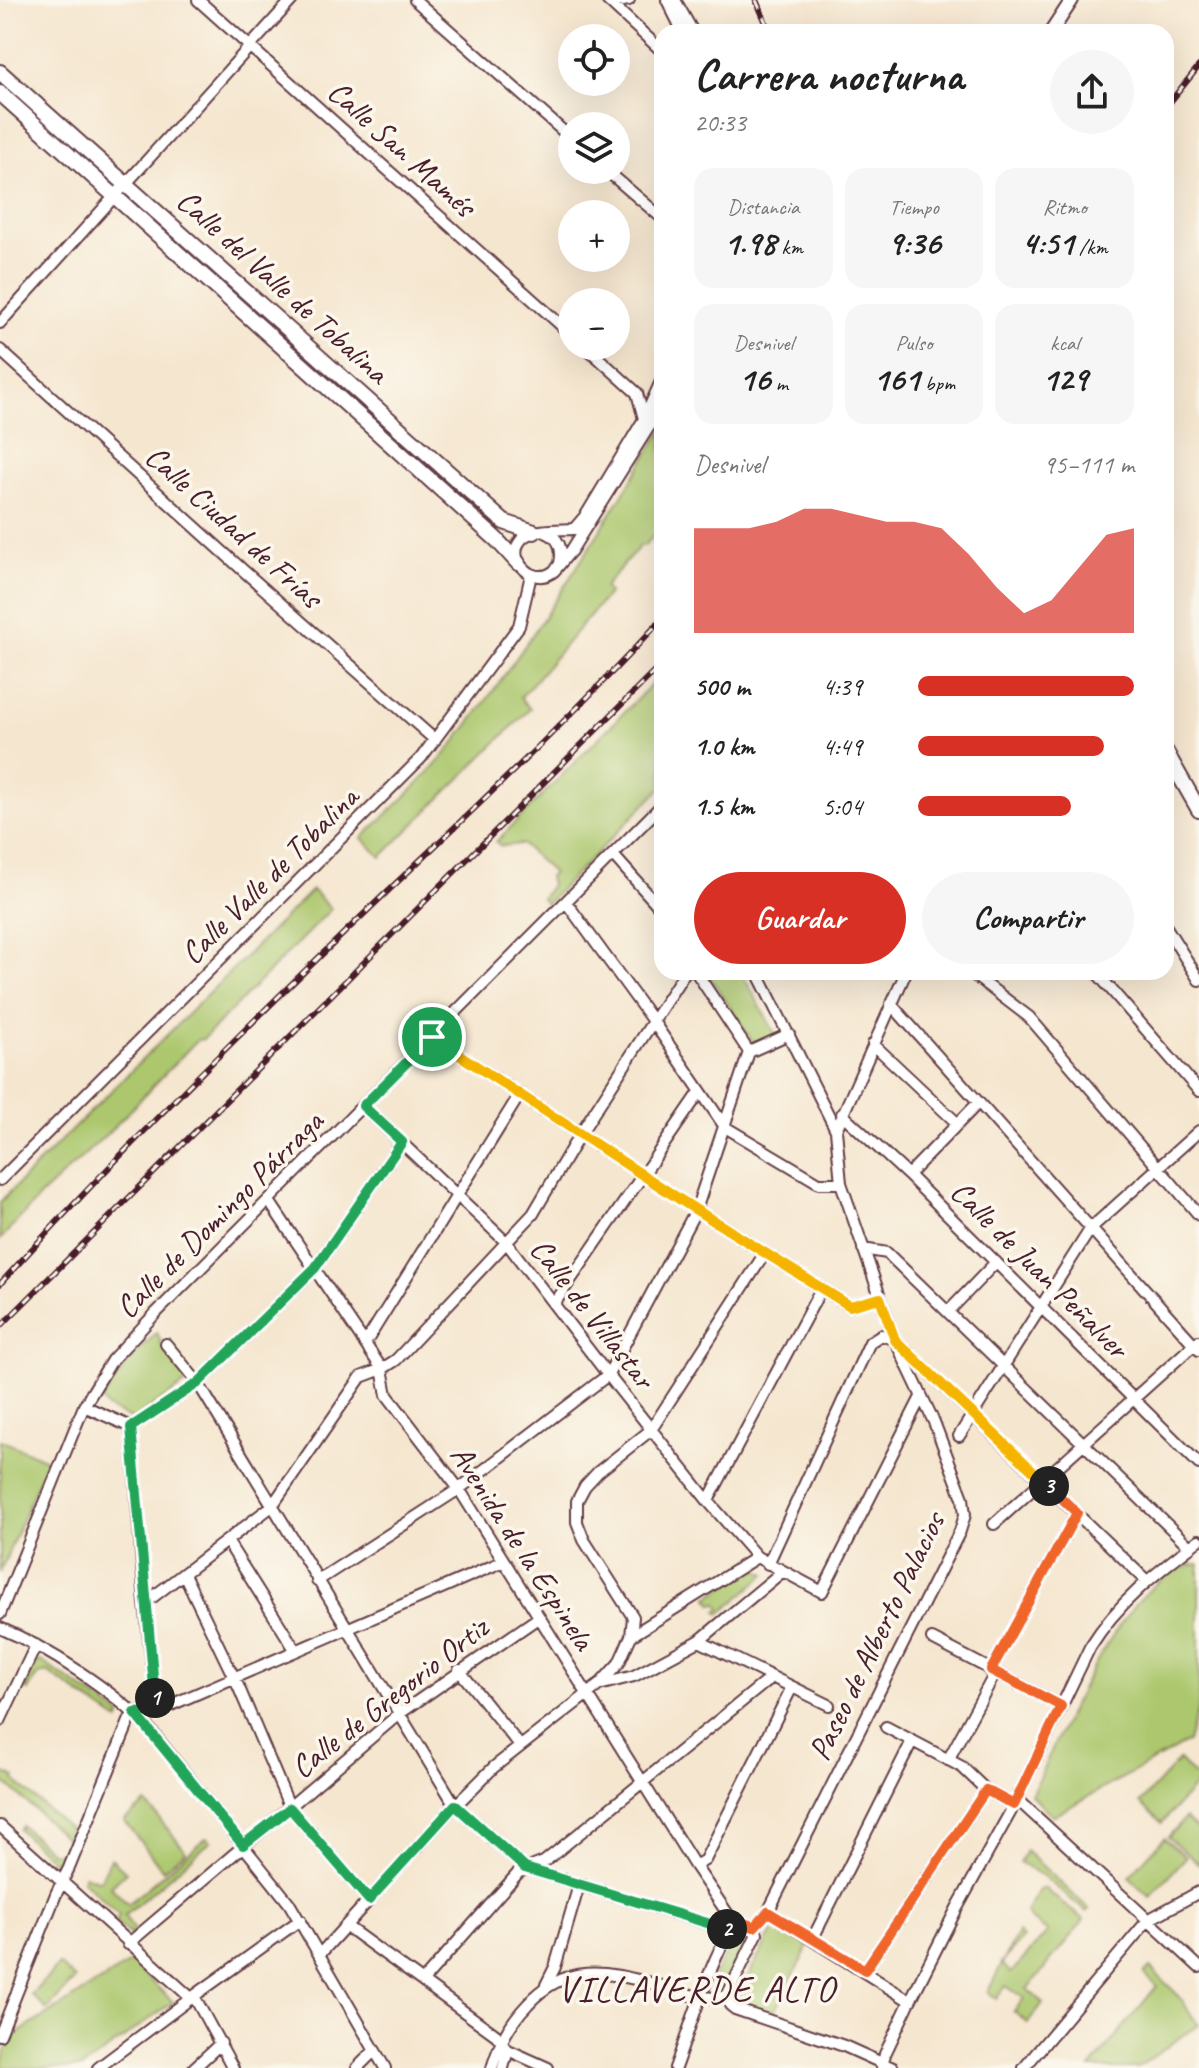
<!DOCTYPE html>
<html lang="es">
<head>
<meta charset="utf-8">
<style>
	:root { --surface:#fff; --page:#f6f6f6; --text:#222; --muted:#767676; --accent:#d93025 }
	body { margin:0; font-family:Caveat,sans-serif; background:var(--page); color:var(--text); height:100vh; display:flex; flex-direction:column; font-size:30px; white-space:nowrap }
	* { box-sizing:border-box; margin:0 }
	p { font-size:26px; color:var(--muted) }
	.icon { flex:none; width:44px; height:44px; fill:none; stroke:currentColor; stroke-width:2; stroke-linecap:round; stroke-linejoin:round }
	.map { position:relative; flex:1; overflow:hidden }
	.sheet { position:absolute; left:654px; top:24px; width:520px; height:956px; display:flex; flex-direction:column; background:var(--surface); border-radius:24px; box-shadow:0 8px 32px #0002 }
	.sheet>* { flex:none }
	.fabs { position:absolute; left:558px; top:24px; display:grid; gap:16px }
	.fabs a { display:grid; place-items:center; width:72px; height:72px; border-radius:50%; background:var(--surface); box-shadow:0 8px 32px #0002; font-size:40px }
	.pin { position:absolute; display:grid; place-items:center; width:68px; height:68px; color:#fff; margin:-34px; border:4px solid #fff; border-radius:50%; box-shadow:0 2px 8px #0007 }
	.km { position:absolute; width:40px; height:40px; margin:-20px; border-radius:50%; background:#222; color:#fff; font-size:22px; line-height:40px; text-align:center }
	.round { display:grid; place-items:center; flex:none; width:84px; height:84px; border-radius:42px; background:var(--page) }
	.head { display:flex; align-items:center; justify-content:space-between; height:136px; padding:0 40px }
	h1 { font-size:44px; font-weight:700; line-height:60px }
	.stats { display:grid; grid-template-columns:repeat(3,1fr); gap:12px; height:136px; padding:8px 40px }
	.stats div { display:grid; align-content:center; border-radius:20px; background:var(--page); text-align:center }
	.stats b { font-size:34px; font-weight:700 }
	.stats small { font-size:22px; font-weight:400 }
	.stats p { font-size:22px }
	.chart { height:224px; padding:16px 40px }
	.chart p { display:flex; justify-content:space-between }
	.chart svg { width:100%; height:144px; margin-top:8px; fill:var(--accent); opacity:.7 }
	.button { display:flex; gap:16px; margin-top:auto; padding:16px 40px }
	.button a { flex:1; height:92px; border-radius:48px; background:var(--accent); color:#fff; font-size:32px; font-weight:700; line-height:92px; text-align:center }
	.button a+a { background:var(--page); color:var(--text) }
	ul { padding:0 40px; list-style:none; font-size:26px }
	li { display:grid; grid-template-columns:128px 96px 1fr; align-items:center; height:60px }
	li i { height:20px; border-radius:10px; background:var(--accent) }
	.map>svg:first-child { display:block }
</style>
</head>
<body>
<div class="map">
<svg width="1199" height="2068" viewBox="0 0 1199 2068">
	<rect width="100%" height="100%" fill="#fbf7ec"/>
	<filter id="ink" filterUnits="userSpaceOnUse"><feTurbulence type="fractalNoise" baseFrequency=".0125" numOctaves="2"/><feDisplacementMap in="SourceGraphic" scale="16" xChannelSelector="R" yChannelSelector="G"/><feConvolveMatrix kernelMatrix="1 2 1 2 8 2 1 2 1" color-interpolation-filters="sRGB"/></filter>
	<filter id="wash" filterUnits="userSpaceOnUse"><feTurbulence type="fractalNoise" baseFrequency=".006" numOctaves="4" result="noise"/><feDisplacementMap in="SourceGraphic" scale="32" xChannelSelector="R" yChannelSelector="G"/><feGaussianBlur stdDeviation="1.8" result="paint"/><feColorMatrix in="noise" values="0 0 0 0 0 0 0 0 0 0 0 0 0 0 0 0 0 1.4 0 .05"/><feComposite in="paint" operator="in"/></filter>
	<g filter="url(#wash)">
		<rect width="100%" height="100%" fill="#f5e6cf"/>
		<path fill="#acc76d" stroke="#7b734c" stroke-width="2" d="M 662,430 L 662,527 L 644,546 L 641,545 L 604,587 L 609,593 L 520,698 L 530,709 L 381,857 L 362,838 C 395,806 431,774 459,737 C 533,640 599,534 662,430 Z
			M 662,674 L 662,787 L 546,904 L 542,898 L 551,885 L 549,877 L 553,873 L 522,844 L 501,846 L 496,842 Z
			M 312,890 L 331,909 L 203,1039 L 197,1040 L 111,1130 L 41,1195 L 0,1240 L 0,1202 Z
			M 707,972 L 741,972 L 776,1035 L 755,1045 Z
			M 157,1332 L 162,1345 L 188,1382 L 133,1420 L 107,1408 L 102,1400 L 126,1365 Z
			M 0,1440 L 47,1460 L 0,1573 Z
			M 1199,1564 L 1199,1704 L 1188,1742 L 1053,1816 L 1031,1795 C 1059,1737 1126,1567 1199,1564 Z
			M 754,1567 L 766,1574 L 720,1614 L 717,1611 L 721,1608 L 717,1603 L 713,1604 L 708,1597 Z
			M 41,1661 L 121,1715 L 119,1721 L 47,1672 L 37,1676 L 28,1690 L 25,1688 L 36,1663 Z
			M 1179,1760 L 1199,1781 L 1162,1823 L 1140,1803 Z
			M 0,1771 L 16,1778 L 15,1781 L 71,1830 L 68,1839 L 73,1833 L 60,1864 L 56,1864 L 19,1830 L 22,1826 L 52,1853 L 60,1853 L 68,1840 L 3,1781 L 0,1784 Z
			M 146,1803 L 186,1851 L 163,1870 L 124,1821 Z
			M 1185,1818 L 1199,1831 L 1199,1864 L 1168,1837 Z
			M 207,1837 L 211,1841 L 124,1916 L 135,1930 L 130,1935 L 116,1922 L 119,1915 L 82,1880 L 84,1875 L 100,1881 L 111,1858 L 126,1872 L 111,1886 L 128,1904 Z
			M 1164,1838 L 1186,1857 L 1150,1897 L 1129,1877 Z
			M 1026,1851 L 1089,1909 L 1086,1912 L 1043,1876 L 1019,1862 Z
			M 1044,1888 L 1084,1920 L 1027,1989 L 1043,2003 L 1028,2023 L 1014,2012 L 1024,1998 L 1006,1986 L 996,1999 L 988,1991 L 1018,1933 L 1023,1938 L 1001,1963 L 1011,1973 L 1048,1932 L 1028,1917 L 1026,1912 L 1039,1890 Z
			M 776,1924 L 810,1944 L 772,2015 L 740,2004 L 737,1997 Z
			M 740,1929 L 746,1930 L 750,1938 L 725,1986 L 717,1991 L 713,1989 L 711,1981 Z
			M 131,1962 L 173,2002 L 82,2068 L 0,2068 L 10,2038 Z
			M 59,1965 L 75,1979 L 47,2010 L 31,1995 Z
			M 1150,1968 L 1180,1997 L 1198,2025 L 1137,2068 L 1090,2068 L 1157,1986 L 1144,1974 Z"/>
	</g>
	<g filter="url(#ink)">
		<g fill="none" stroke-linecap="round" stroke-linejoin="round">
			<g stroke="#643d44" stroke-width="14">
				<path id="minor" d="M 198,0 L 572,335
					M 415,0 L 572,139
					M 607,0 L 662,51
					M 667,0 L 683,32
					M 675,0 L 693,32
					M 610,3 L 629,0
					M 606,170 L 662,218
					M 0,323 L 292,0
					M 585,346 L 637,393 L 644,419
					M 0,350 L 245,572 L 435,740
					M 662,379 L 644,419 L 586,515 L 574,529 C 560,530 536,528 524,537 C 502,555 532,589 554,571 C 560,565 565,557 571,551 L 662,406
					M 545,532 C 559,537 563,549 560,563
					M 613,855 L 662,910
					M 566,902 L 652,1020 L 725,1127 L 819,1183 L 841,1183
					M 1166,927 L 1199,980
					M 696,972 L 749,1052
					M 757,972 L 836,1130
					M 970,972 L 1029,1017 L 1199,1215
					M 1096,972 L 1199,1091
					M 891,1004 L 1199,1350
					M 432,1037 L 690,1206 L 850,1306 L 880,1298
					M 873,1044 L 958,1124
					M 363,1106 L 506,1242 L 608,1375 L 708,1501 L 757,1557 L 822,1592 L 921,1397
					M 842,1114 L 908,1175 L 1199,1464
					M 908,1175 L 978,1103
					M 0,1180 L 421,758 L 519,626 L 531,575
					M 269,1201 L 382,1369 L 387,1395 L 459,1489 L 695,1866 L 734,1923
					M 863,1249 L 887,1253 L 1190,1547
					M 554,1304 L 700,1092
					M 948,1312 L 996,1262
					M 366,1342 L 520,1094
					M 166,1344 L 198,1383 L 455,1805 L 525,1868 L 729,1930
					M 84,1406 L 131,1427
					M 131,1427 L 198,1383 L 315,1268 L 402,1142
					M 131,1427 L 145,1603 L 157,1711
					M 959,1436 L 1091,1228 L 1199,1131
					M 708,1501 L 821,1289
					M 994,1524 L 1198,1341
					M 227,1541 L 296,1651
					M 768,1564 L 870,1342 L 881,1335 L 895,1340 L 1147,1581
					M 184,1574 L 239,1688 L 290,1808 L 369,1900
					M 317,1581 L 459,1489 L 608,1375 L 696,1210 L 749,1052 L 789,1034
					M 145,1603 L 272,1506 L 361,1377 L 382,1369 L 396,1360 L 533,1214 L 580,1134 L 685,972
					M 0,1614 L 84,1406 L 112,1360 L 155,1314 L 662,805
					M 0,1628 C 48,1648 112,1690 148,1727 L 289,1903 L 385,2068
					M 631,1636 L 633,1617 L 584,1540 L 577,1522 L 577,1501 L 585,1486 L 598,1472 L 651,1430 L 765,1253
					M 932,1639 L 1061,1706
					M 699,1641 L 829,1705
					M 459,1670 L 520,1746
					M 601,1683 L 619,1663 L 631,1636 L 757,1557
					M 135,1713 L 157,1711 L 504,1561
					M 0,1721 L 36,1645
					M 886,1727 L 962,1767 L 986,1790 L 1014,1805
					M 948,1760 L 992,1679 L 991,1670 L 1077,1513
					M 1017,1799 L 1199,1967
					M 0,1826 L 191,1998
					M 695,1866 L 705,1860 L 792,1687
					M 768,1912 L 910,2001
					M 346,1926 L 496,2035 L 508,2050 L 548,2068
					M 754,1927 L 768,1912 L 960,1531 L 965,1515 L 963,1498 L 934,1422 L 895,1340 L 841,1183 L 836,1130 L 906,972
					M 813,1938 L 912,1741
					M 128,1944 L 399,1714 L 538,1618
					M 320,1954 L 448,1813 L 494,1767 L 599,1685 L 634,1676 L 699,1641 L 783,1571
					M 865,1970 L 986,1790
					M 423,1981 L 519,1872 L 544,1862 L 767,1681 L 769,1676
					M 546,1985 L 555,1967 L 579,1885
					M 727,1996 L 730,2005 L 735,2009 L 844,2046 L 893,2068
					M 0,2035 L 56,1894 L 69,1868 L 130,1719 L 135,1713
					M 98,2068 L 194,1996
					M 194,2068 L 221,2043
					M 233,2068 L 194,1996 L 300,1920
					M 357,2068 L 374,2051
					M 492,2068 C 500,2042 509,2024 528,2004 C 565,1963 605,1971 654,1984 C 677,1991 702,2002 727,1996
					M 503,2068 L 508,2050
					M 675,2068 C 685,2042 720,1930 739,1921 L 754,1927 L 757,1934 L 727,1996
					M 882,2068 L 885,2054 L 910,2001 L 957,1908 L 1011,1811 L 1090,1647 C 1117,1603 1158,1571 1199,1540
					M 1024,2068 L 1148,1920 L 1199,1892"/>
			</g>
			<g stroke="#643d44" stroke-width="16">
				<path id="tertiary" d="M 1051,32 L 1072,0"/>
			</g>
			<g stroke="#643d44" stroke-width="18">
				<path id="secondary" d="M 0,72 L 504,522 L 534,532
					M 0,93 L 496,539 L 518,563
					M 1166,752 L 1199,810"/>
			</g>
			<use href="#minor" stroke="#fff" stroke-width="10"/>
			<use href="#tertiary" stroke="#fff" stroke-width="12"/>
			<use href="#secondary" stroke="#fff" stroke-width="14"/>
			<g stroke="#4a1f2b" stroke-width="6">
				<path id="rail" d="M 756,0 L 770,32
					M 1166,107 L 1199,66
					M 0,1284 C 124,1147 257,1016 391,888 C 483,800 576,713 662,619
					M 0,1327 L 662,664"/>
			</g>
			<use href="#rail" stroke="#fbf7ec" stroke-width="3" stroke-dasharray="9" stroke-linecap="butt"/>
		</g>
	</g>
	<g fill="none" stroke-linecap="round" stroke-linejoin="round" filter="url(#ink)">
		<g stroke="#fff" stroke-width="16">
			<path id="split-1" d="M 155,1698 L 131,1427 L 198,1383 L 315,1268 L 402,1142 L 363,1106 L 432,1037"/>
		</g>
		<g stroke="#fff" stroke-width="16">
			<path id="split-2" d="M 155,1698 L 157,1711 L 135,1713 L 243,1845 L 290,1808 L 369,1900 L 455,1805 L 525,1868 L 727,1929"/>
		</g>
		<g stroke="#fff" stroke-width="16">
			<path id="split-3" d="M 727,1929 L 739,1921 L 754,1927 L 768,1912 L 865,1970 L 986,1790 L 1014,1805 L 1061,1706 L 991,1670 L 1077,1513 L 1049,1486"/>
		</g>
		<g stroke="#fff" stroke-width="16">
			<path id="split-4" d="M 432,1037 L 690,1206 L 850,1306 L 880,1298 L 895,1340 L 1049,1486"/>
		</g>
		<use href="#split-1" stroke="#22a559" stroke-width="10"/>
		<use href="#split-2" stroke="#22a559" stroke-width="10"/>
		<use href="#split-3" stroke="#f0652b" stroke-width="10"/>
		<use href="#split-4" stroke="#f5b400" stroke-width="10"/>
	</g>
	<g text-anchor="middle" stroke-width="7" stroke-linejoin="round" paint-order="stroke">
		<g font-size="32" fill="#4a1f2b" stroke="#fbf7ec">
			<text transform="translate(402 148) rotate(42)" y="11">Calle San Mamés</text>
			<text transform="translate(283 286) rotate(42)" y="11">Calle del Valle de Tobalina</text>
			<text transform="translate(234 526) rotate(42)" y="11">Calle Ciudad de Frías</text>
			<text transform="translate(269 875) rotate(-45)" y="11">Calle Valle de Tobalina</text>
			<text transform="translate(219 1214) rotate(-45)" y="11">Calle de Domingo Párraga</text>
			<text transform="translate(1040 1269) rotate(45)" y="11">Calle de Juan Peñalver</text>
			<text transform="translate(593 1313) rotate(52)" y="11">Calle de Villastar</text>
			<text transform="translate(523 1547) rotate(57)" y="11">Avenida de la Espinela</text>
			<text transform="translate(876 1636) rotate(-64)" y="11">Paseo de Alberto Palacios</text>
			<text transform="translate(389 1697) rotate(-38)" y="11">Calle de Gregorio Ortiz</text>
		</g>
		<g font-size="36" letter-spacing="2" fill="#4a1f2b" stroke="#fbf7ec">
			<text x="697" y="2001">VILLAVERDE ALTO</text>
		</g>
	</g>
</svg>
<div class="fabs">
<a><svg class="icon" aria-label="locate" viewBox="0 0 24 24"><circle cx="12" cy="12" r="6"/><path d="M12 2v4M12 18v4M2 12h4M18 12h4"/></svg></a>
<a><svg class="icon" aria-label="layers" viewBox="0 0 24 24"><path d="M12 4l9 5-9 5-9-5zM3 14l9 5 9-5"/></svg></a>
<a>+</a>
<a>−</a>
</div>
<div class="pin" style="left:432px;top:1037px;background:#1e9e55"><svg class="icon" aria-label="arrive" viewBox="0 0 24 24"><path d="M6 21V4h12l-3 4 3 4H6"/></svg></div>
<b class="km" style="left:155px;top:1698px">1</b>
<b class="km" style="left:727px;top:1929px">2</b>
<b class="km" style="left:1049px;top:1486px">3</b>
<section class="sheet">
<div class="head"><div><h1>Carrera nocturna</h1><p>20:33</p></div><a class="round"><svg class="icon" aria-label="share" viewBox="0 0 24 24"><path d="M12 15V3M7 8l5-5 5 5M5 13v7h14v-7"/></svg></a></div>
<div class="stats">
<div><p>Distancia</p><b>1.98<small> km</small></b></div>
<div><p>Tiempo</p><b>9:36</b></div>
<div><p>Ritmo</p><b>4:51<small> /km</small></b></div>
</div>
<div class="stats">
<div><p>Desnivel</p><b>16<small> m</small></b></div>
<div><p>Pulso</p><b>161<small> bpm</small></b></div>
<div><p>kcal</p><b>129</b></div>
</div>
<div class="chart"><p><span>Desnivel</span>95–111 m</p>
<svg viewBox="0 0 160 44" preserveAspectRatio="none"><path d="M0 44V12L10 12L20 12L30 10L40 6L50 6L60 8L70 10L80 10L90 12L100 20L110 30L120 38L130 34L140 24L150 14L160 12V44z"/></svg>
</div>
<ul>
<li><b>500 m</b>4:39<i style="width:100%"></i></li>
<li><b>1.0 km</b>4:49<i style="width:86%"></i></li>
<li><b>1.5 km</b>5:04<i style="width:71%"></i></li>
</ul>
<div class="button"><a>Guardar</a><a>Compartir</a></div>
</section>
</div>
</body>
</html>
